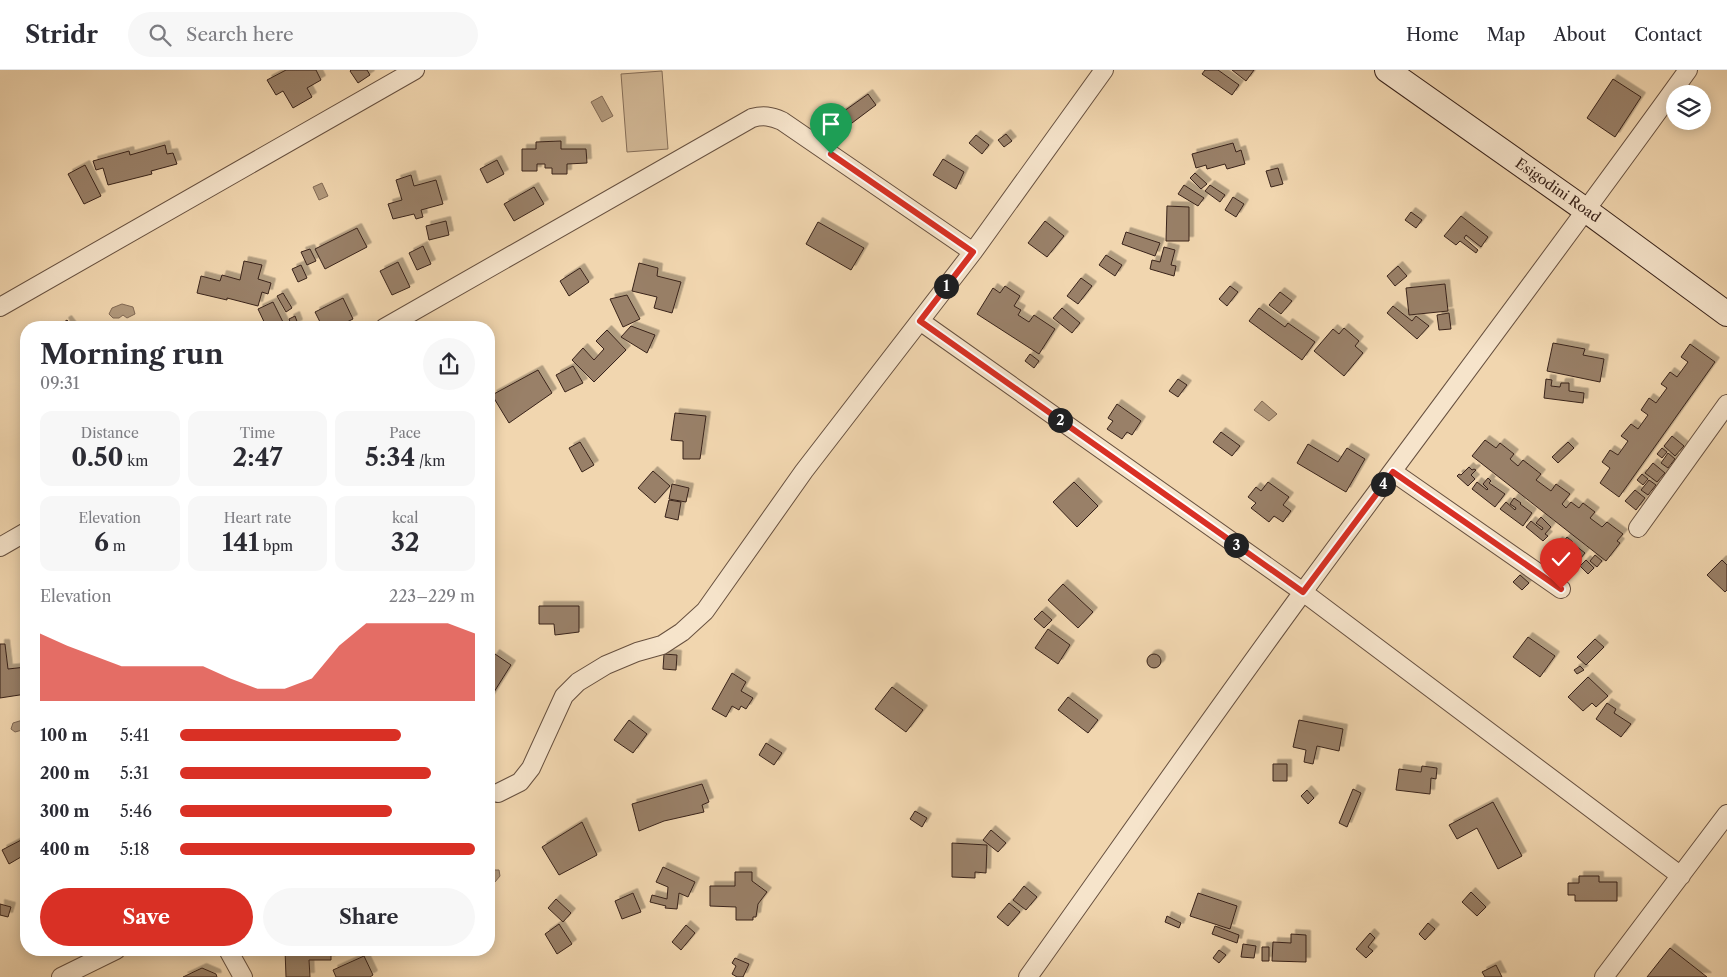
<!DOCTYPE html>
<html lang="en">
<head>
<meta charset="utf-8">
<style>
	:root { --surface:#fff; --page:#f7f7f7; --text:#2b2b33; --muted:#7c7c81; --line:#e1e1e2; --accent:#d93025 }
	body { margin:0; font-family:"Libre Caslon Text",serif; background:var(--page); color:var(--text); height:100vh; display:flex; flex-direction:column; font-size:19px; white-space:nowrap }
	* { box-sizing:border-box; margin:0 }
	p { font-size:16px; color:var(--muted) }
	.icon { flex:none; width:28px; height:28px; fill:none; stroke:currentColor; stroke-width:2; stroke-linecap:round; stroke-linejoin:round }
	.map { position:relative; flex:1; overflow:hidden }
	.details { position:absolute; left:20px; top:251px; width:475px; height:635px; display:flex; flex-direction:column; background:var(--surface); border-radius:20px; box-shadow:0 2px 12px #0003 }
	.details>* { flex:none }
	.fabs { position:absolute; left:1666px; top:15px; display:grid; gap:10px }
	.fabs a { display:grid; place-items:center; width:45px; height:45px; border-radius:50%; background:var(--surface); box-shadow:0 2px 12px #0003; font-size:25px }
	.pin { position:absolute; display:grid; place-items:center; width:42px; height:42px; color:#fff; margin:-51px -21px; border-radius:50% 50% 50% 0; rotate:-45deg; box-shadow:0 0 5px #0007 }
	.pin .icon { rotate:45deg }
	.km { position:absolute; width:25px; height:25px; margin:-12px; border-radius:50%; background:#222; color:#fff; font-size:14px; line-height:25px; text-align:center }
	.round { display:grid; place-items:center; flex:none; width:52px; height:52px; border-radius:26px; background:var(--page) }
	.summary { display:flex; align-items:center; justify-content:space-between; height:85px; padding:0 20px }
	h1 { font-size:28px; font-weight:700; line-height:38px }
	.figures { display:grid; grid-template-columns:repeat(3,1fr); gap:8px; height:85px; padding:5px 20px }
	.figures div { display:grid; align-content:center; border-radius:12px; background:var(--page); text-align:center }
	.figures b { font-size:25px; font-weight:700 }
	.figures small { font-size:14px; font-weight:400 }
	.figures p { font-size:14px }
	.chart { height:140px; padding:10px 20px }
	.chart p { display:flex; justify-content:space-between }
	.chart svg { width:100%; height:90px; margin-top:5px; fill:var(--accent); opacity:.7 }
	.primary-button { display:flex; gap:10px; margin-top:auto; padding:10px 20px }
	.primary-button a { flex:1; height:58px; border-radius:30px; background:var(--accent); color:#fff; font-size:20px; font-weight:700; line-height:58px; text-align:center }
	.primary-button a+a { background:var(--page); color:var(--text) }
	ul { padding:0 20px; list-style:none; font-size:16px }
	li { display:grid; grid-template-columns:80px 60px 1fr; align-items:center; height:38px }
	li i { height:12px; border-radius:6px; background:var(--accent) }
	header { display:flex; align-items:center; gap:30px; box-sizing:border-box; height:70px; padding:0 25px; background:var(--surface); border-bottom:1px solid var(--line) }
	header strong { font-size:24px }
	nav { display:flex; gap:28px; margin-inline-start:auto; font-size:18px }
	.search { width:350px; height:45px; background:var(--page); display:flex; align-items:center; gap:12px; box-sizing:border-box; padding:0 18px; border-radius:28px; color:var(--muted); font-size:19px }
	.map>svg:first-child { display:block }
</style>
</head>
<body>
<header>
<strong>Stridr</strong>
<div class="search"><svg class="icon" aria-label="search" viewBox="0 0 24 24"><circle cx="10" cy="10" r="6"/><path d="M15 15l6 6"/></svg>Search here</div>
<nav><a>Home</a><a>Map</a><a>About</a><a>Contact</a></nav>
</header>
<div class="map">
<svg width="1727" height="907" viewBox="0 0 1727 907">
	<defs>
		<filter id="shadow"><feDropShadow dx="4.5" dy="-4.5" stdDeviation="0" flood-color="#0004"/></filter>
	</defs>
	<rect width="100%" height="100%" fill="#f1d6af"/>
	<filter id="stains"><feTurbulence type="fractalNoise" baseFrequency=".004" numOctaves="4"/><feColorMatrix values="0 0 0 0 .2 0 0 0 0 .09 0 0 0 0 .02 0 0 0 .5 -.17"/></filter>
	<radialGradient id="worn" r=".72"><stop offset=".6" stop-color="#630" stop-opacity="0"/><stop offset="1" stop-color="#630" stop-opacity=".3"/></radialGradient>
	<path fill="#d2b896" stroke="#866e58" d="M 662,1 L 668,79 L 627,82 L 621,4 Z"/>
	<path fill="#b2997c" stroke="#826a55" d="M 602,26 L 613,46 L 602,52 L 591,32 Z
		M 322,113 L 328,126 L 319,130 L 313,117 Z
		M 122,234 L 133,237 L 135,244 L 127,248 L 123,245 L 119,248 L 113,248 L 109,244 L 112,238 Z
		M 1262,331 L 1277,344 L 1269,351 L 1254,340 Z
		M 26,649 L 26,659 L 15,662 L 11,659 L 13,653 Z
		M 493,800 L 499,800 L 500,806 L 489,819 L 489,804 Z"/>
	<path fill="#998067" stroke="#39231a" filter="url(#shadow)" d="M 286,0 L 316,0 L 321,10 L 307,18 L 312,27 L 293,38 L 283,21 L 276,25 L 267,10 Z
		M 351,0 L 367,0 L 370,5 L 358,13 L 350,1 Z
		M 1205,0 L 1218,0 L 1239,15 L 1232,25 L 1202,4 Z
		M 1232,0 L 1254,0 L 1246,11 Z
		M 1613,9 L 1641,27 L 1615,67 L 1587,48 Z
		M 868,24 L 876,35 L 848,56 L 840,44 Z
		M 1006,64 L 1012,71 L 1004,77 L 998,70 Z
		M 976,65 L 989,75 L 982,84 L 969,73 Z
		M 561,71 L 561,79 L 586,79 L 587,93 L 567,94 L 567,104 L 552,104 L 552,98 L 545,98 L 545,94 L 537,94 L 537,101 L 522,101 L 522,79 L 536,79 L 536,72 Z
		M 1233,73 L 1236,82 L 1241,80 L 1245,94 L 1227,99 L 1225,94 L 1207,99 L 1206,95 L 1196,98 L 1192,84 Z
		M 165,75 L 167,84 L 173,83 L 177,94 L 151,101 L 152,104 L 108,115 L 103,98 L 96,100 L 93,91 L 129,81 L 130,85 Z
		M 943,89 L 964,102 L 956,119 L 933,105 Z
		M 497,90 L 504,104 L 487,113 L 480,99 Z
		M 85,95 L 101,126 L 84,134 L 68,104 Z
		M 1278,98 L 1283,114 L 1271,117 L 1266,101 Z
		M 1195,103 L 1207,114 L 1201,119 L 1190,108 Z
		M 411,105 L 414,116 L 436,110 L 443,134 L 421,140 L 423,147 L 416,149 L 414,144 L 393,149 L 388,134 L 402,130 L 396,110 Z
		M 1184,115 L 1204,128 L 1198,136 L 1178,124 Z
		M 1210,115 L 1225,125 L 1220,132 L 1205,121 Z
		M 534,117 L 544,134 L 514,151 L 504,134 Z
		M 1233,127 L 1244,134 L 1236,147 L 1225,140 Z
		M 1167,136 L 1189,137 L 1189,171 L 1166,171 Z
		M 1411,142 L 1422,150 L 1416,158 L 1405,150 Z
		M 1461,146 L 1488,167 L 1481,177 L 1466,165 L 1464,168 L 1478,180 L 1476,183 L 1460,171 L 1456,175 L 1444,166 Z
		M 446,151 L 449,165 L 429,170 L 426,156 Z
		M 1045,151 L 1064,166 L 1047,187 L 1028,173 Z
		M 818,152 L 864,178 L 851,200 L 806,174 Z
		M 357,158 L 367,177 L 325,199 L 315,179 Z
		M 1126,162 L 1160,173 L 1155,186 L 1122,174 Z
		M 423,176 L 431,194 L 417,200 L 409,183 Z
		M 1164,177 L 1175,180 L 1171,195 L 1176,196 L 1174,206 L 1150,199 L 1152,190 L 1160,192 Z
		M 310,179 L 316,191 L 307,195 L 301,182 Z
		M 1106,185 L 1122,195 L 1115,206 L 1099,195 Z
		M 244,191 L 262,195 L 258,209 L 271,213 L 268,224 L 262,222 L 258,236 L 227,228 L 227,230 L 197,223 L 201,206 L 220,211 L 222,205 L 240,210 Z
		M 398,192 L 410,217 L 392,225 L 380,201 Z
		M 639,193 L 658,198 L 657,206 L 681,212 L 672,243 L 654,238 L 657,227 L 632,221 Z
		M 301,195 L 307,208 L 298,212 L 292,199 Z
		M 1398,196 L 1407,206 L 1395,216 L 1387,206 Z
		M 580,198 L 589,212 L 569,226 L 560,211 Z
		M 1081,208 L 1092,216 L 1078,234 L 1067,226 Z
		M 1445,214 L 1448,241 L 1409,245 L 1406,218 Z
		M 1005,216 L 1020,226 L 1014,236 L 1021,240 L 1018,245 L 1029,252 L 1034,245 L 1055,259 L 1039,284 L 977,244 L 993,218 L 1000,223 Z
		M 1230,216 L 1238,222 L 1227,236 L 1219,229 Z
		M 1280,222 L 1292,231 L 1281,244 L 1269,235 Z
		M 283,223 L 292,238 L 286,242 L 277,226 Z
		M 627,225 L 640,249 L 623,257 L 610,229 Z
		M 343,228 L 353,249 L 335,258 L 323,258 L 315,242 Z
		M 273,232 L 286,258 L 267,258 L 258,239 Z
		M 1393,236 L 1412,251 L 1416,246 L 1429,256 L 1417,269 L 1387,243 Z
		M 1062,238 L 1080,253 L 1072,263 L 1053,248 Z
		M 1259,238 L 1285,257 L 1288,253 L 1315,272 L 1302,290 L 1249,251 Z
		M 1449,243 L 1451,259 L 1439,260 L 1437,245 Z
		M 295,246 L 298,254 L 292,257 L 289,249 Z
		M 67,250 L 73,258 L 67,258 L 64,252 Z
		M 631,256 L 655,265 L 647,283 L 621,267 Z
		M 1344,258 L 1359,271 L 1355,276 L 1363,283 L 1344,306 L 1314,281 L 1333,259 L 1339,264 Z
		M 607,260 L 626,280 L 594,312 L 572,290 L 583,278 L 594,290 L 604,279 L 596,271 Z
		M 1553,273 L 1585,279 L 1583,285 L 1604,289 L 1600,312 L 1547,301 Z
		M 1690,274 L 1715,292 L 1619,427 L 1600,413 L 1610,398 L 1602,392 L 1610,380 L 1618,385 L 1628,371 L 1621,366 L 1631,354 L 1638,359 L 1648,345 L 1641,340 L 1649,328 L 1656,333 L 1667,318 L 1661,314 L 1670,302 L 1677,307 L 1688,292 L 1681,287 Z
		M 1030,284 L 1039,291 L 1034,298 L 1025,291 Z
		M 573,296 L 583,313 L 565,322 L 556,305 Z
		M 538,300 L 552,323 L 509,353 L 492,325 Z
		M 1178,309 L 1187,315 L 1178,327 L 1169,321 Z
		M 1546,309 L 1552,310 L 1551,316 L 1560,317 L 1561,313 L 1569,313 L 1569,321 L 1584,323 L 1583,333 L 1544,328 Z
		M 1117,334 L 1141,351 L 1132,365 L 1127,362 L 1122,369 L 1107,359 L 1113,351 L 1108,348 Z
		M 675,343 L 706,346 L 700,389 L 683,389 L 683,371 L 671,370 Z
		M 1221,362 L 1240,376 L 1232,386 L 1213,372 Z
		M 1672,366 L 1684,376 L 1675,386 L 1664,376 Z
		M 1485,370 L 1496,378 L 1500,373 L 1514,384 L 1510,389 L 1518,396 L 1523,390 L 1541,404 L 1536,410 L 1551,421 L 1556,414 L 1570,424 L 1562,434 L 1566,438 L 1571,432 L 1579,438 L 1583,433 L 1595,442 L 1590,448 L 1602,457 L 1607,452 L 1623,464 L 1617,471 L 1620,473 L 1606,491 L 1472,386 Z
		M 580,372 L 594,395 L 582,402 L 569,378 Z
		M 1568,372 L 1574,378 L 1558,393 L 1552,387 Z
		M 1308,374 L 1338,392 L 1347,378 L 1365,389 L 1346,422 L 1297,393 Z
		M 1662,378 L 1667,382 L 1662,388 L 1657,384 Z
		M 1668,383 L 1675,389 L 1668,398 L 1661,393 Z
		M 1653,393 L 1665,403 L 1657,412 L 1645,403 Z
		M 1469,397 L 1472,400 L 1474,399 L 1476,400 L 1471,405 L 1475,409 L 1468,416 L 1457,406 L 1459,404 L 1461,405 Z
		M 653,401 L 670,416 L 655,433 L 638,418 Z
		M 1642,404 L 1648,409 L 1643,415 L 1637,410 Z
		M 1488,408 L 1491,411 L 1489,413 L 1505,424 L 1495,437 L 1472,419 L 1477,412 L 1487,420 L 1488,419 L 1483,414 Z
		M 1649,410 L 1656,415 L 1648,425 L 1641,420 Z
		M 1074,412 L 1098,436 L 1077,457 L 1053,432 Z
		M 1268,412 L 1289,427 L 1283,435 L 1291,441 L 1283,452 L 1274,446 L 1269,452 L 1251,438 L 1256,433 L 1248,427 L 1256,417 L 1261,421 Z
		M 672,414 L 689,418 L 686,432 L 669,429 Z
		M 1635,420 L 1645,428 L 1636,440 L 1625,431 Z
		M 1514,428 L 1521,433 L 1520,434 L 1532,443 L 1523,456 L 1500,439 L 1506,432 L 1515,440 L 1516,438 L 1510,434 Z
		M 669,430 L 681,432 L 678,450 L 665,447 Z
		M 1541,447 L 1551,457 L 1545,464 L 1548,466 L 1543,471 L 1526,457 L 1531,451 L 1542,460 L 1543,458 L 1536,453 Z
		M 1567,467 L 1573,472 L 1572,473 L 1585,483 L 1576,494 L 1553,477 L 1558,471 L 1568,479 L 1570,477 L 1563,472 Z
		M 1595,485 L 1602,491 L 1597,497 L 1590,491 Z
		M 1586,490 L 1594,498 L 1588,504 L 1580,496 Z
		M 1722,490 L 1727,495 L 1727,520 L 1725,522 L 1707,505 Z
		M 1520,505 L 1529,513 L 1522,520 L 1513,512 Z
		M 1063,514 L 1093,542 L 1078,558 L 1048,530 Z
		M 539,536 L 579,536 L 579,562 L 555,565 L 554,554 L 539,554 Z
		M 1042,541 L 1052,550 L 1044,558 L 1034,549 Z
		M 1048,559 L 1070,575 L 1058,594 L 1035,578 Z
		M 1528,567 L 1555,586 L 1540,607 L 1513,587 Z
		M 1595,569 L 1604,577 L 1586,595 L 1577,587 Z
		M 0,574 L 5,574 L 8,599 L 26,597 L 26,613 L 24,613 L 26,624 L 0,628 Z
		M1147 591a7 7 0 1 1 14 0a7 7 0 1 1-14 0Z
		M 495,584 L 511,595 L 489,630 L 489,593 Z
		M 664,584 L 677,585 L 676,600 L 663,599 Z
		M 1580,596 L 1584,600 L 1577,604 L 1574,600 Z
		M 732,603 L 746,612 L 741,621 L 753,628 L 746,639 L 741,636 L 739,640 L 732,636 L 726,647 L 712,639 Z
		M 1588,607 L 1608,626 L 1596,637 L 1592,633 L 1583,641 L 1568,627 Z
		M 892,617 L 923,640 L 906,662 L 875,639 Z
		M 1068,627 L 1098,650 L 1088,663 L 1058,640 Z
		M 1607,633 L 1616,639 L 1614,643 L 1631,654 L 1621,667 L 1596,649 Z
		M 629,650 L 647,664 L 633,683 L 614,670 Z
		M 1299,650 L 1343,659 L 1339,681 L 1317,676 L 1313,694 L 1304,692 L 1306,680 L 1293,677 Z
		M 766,673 L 782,683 L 774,695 L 759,685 Z
		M 1273,694 L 1287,694 L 1287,711 L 1273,711 Z
		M 1422,696 L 1437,698 L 1436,709 L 1431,708 L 1430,724 L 1396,720 L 1399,699 L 1421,702 Z
		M 702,714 L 709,732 L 702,735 L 704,742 L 664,751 L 639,761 L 632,734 Z
		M 1353,719 L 1361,723 L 1347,757 L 1339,753 Z
		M 1307,720 L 1314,728 L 1308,734 L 1301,726 Z
		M 1493,732 L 1522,786 L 1498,799 L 1477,758 L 1457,769 L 1449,755 Z
		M 915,741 L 927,748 L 922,757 L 910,749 Z
		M 582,752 L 597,785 L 559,805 L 542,777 Z
		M 991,760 L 1006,773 L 998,782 L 983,770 Z
		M 25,768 L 26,784 L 9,794 L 2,780 Z
		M 952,773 L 987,775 L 986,803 L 975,802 L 975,808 L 952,807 Z
		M 663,797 L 695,812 L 688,827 L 679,823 L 677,839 L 665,838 L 666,836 L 650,832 L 652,825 L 667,829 L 668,817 L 656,812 Z
		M 735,802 L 752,802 L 752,811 L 767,822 L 758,834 L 756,847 L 753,847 L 753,850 L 736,850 L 736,837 L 710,836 L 710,816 L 735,816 Z
		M 1579,806 L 1599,806 L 1599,812 L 1617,812 L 1617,831 L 1575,831 L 1575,825 L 1568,825 L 1568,813 L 1579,813 Z
		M 1024,816 L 1037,827 L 1026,840 L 1013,830 Z
		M 1471,822 L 1486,837 L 1477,846 L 1462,832 Z
		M 633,823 L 641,842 L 622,849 L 615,831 Z
		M 1198,823 L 1237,836 L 1230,859 L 1190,846 Z
		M 556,829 L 571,843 L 563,852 L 548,838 Z
		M 1009,833 L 1020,842 L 1008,856 L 997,847 Z
		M 0,834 L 11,837 L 8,847 L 0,845 Z
		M 1167,846 L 1181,853 L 1179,858 L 1165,852 Z
		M 1428,853 L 1435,859 L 1425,870 L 1419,864 Z
		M 559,854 L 572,874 L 557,884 L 545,864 Z
		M 686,855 L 695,863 L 681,880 L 672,872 Z
		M 1215,856 L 1239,865 L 1237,873 L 1212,864 Z
		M 1370,863 L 1375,868 L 1368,877 L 1373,881 L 1366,888 L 1356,879 Z
		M 1291,864 L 1306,865 L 1306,892 L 1272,891 L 1273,872 L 1291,873 Z
		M 1243,874 L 1256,876 L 1254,888 L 1241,887 Z
		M 1262,877 L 1269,877 L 1269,891 L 1262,891 Z
		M 1670,878 L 1707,907 L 1647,907 Z
		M 285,880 L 331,880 L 331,890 L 309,890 L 310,907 L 286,907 Z
		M 1219,880 L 1226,885 L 1219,893 L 1213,888 Z
		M 364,886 L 373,905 L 370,907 L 336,907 L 333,900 Z
		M 735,888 L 749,894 L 743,907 L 737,907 L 732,904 L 736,896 L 732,893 Z
		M 1496,895 L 1502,907 L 1485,907 L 1482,902 Z
		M 202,898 L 216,904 L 217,907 L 183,907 Z"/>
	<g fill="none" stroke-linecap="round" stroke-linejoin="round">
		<g stroke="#67503f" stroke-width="20">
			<path id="minor" d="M 0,237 L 415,0
				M 920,251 L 1303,522 L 1681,806
				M 384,258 L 752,48 C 763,45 771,46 782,51 L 973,182
				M 1393,402 L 1561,519
				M 1638,458 L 1727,334
				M 0,477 L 26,462
				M 498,723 L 520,712 L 531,698 L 564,626 L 578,612 L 606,595 L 637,582 L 662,575 L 682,562 L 705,541 L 804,401 L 973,182 L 1104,0
				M 228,880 L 243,907
				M 61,907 L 116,880
				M 1028,907 C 1120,778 1210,649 1303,522 C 1431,348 1562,175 1688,0
				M 1604,907 L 1727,744"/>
		</g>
		<g stroke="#39231a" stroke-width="26">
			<path id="secondary" d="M 1387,0 L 1587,141 L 1727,244"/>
		</g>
		<use href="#minor" stroke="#f6e4cb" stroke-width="18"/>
		<use href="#secondary" stroke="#f6e4cb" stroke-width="24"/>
	</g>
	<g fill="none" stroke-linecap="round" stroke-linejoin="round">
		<g stroke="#fff" stroke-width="10">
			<path id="route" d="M 831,84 L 973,182 L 920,251 L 1303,522 L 1393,402 L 1561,519"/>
		</g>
		<use href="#route" stroke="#d93025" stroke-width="6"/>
	</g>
	<g text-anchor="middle" stroke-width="4" stroke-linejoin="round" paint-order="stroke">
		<g font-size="14" fill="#39231a" stroke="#f6e4cb">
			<text transform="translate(1558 120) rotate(35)" y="5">Esigodini Road</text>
		</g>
	</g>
	<rect width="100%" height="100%" filter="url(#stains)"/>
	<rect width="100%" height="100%" fill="url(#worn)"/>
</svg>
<div class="fabs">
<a><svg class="icon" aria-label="layers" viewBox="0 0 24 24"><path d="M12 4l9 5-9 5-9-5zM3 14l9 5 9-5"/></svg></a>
</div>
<div class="pin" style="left:831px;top:84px;background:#1e9e55"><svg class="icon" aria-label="arrive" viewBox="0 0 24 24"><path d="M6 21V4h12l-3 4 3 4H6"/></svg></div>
<div class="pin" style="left:1561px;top:519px;background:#d93025"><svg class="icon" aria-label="check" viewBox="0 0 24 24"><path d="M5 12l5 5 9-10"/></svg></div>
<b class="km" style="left:946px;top:216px">1</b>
<b class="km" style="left:1060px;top:350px">2</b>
<b class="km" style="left:1236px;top:475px">3</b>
<b class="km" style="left:1383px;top:414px">4</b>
<section class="details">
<div class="summary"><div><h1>Morning run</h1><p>09:31</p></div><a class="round"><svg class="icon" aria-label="share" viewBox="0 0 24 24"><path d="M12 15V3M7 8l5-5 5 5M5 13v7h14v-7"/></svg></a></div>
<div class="figures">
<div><p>Distance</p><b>0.50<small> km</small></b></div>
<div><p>Time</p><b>2:47</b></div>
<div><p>Pace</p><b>5:34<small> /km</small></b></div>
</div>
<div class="figures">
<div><p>Elevation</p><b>6<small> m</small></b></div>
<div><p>Heart rate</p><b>141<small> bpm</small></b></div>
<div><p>kcal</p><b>32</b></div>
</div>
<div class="chart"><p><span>Elevation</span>223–229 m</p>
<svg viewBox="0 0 160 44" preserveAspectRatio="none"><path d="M0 44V11L10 17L20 22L30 27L40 27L50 27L60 27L70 33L80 38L90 38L100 33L110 17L120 6L130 6L140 6L150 6L160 11V44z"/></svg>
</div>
<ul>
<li><b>100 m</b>5:41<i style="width:75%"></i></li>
<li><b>200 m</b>5:31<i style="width:85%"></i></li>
<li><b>300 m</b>5:46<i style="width:72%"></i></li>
<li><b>400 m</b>5:18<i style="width:100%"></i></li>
</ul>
<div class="primary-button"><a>Save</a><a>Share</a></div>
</section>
</div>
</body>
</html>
